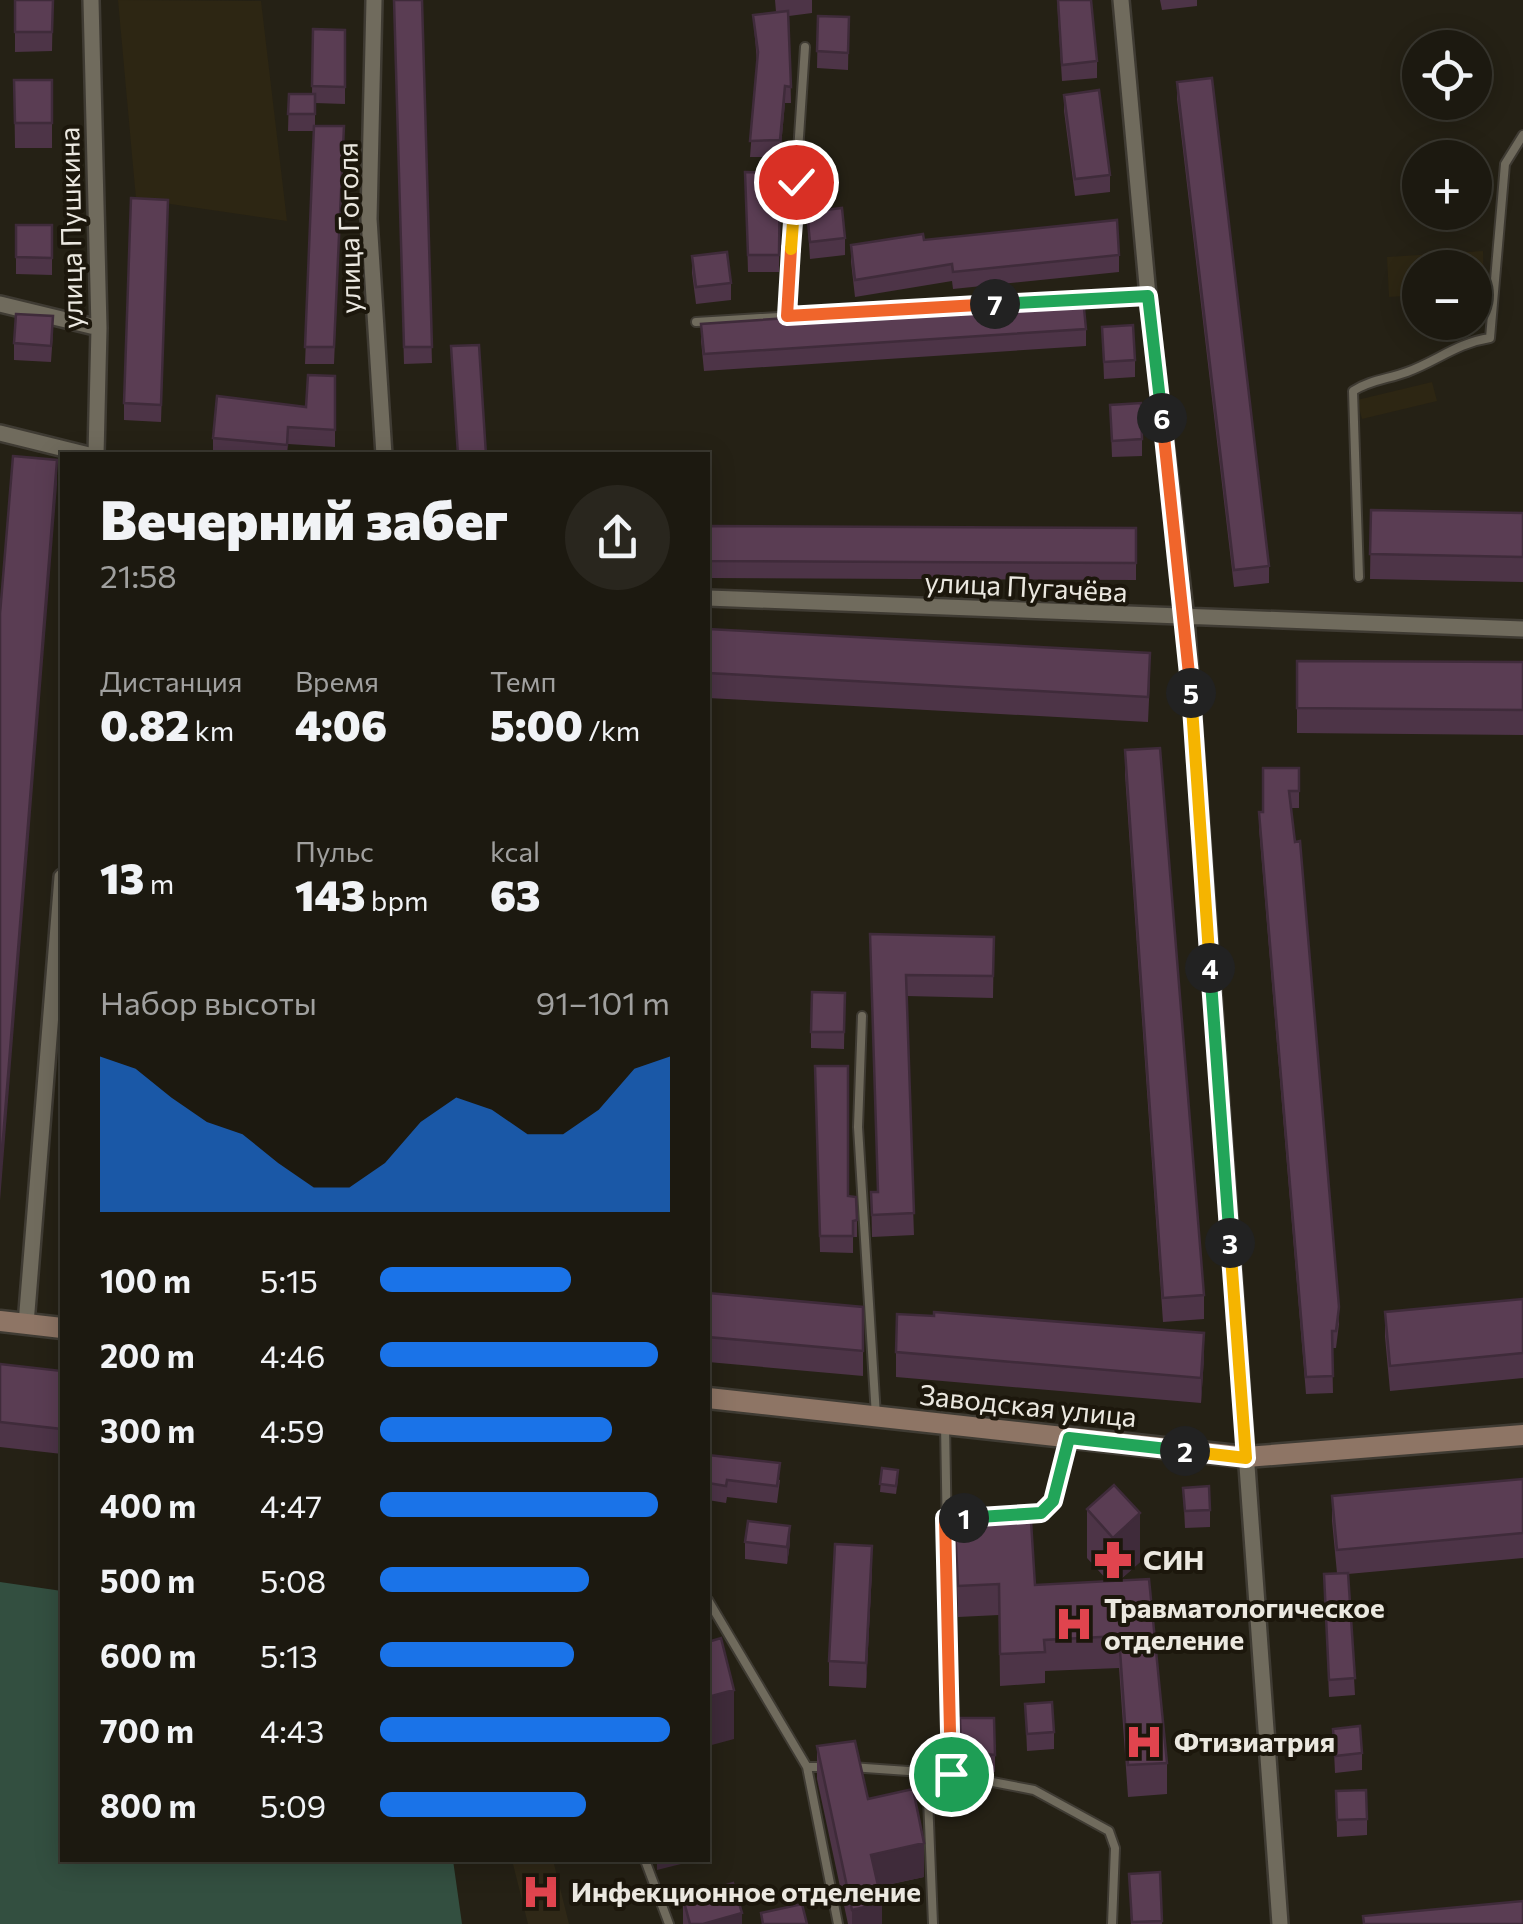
<!DOCTYPE html>
<html lang="ru">
<head>
<meta charset="utf-8">
<style>
	:root { --surface:#1c1910; --page:#29261e; --text:#f1f3f6; --muted:#a0a09f; --line:#3a3830; --accent:#1a73e8 }
	body { margin:0; font-family:Commissioner,sans-serif; background:var(--page); color:var(--text); height:100vh; display:flex; flex-direction:column; font-size:38px; white-space:nowrap }
	* { box-sizing:border-box; margin:0 }
	p { font-size:32px; color:var(--muted) }
	.icon { flex:none; width:55px; height:55px; fill:none; stroke:currentColor; stroke-width:2; stroke-linecap:round; stroke-linejoin:round }
	.map { position:relative; flex:1; overflow:hidden }
	.panel { position:absolute; left:60px; top:452px; width:650px; height:1410px; display:flex; flex-direction:column; background:var(--surface); border-radius:0px; box-shadow:0 5px 25px #0003,0 0 0 2px var(--line) }
	.panel>* { flex:none }
	.tools { position:absolute; left:1402px; top:30px; display:grid; gap:20px }
	.tools a { display:grid; place-items:center; width:90px; height:90px; border-radius:50%; background:var(--surface); box-shadow:0 5px 25px #0003,0 0 0 2px var(--line); font-size:50px }
	.pin { position:absolute; display:grid; place-items:center; width:85px; height:85px; color:#fff; margin:-42px; border:5px solid #fff; border-radius:50%; box-shadow:0 2px 10px #0007 }
	.km { position:absolute; width:50px; height:50px; margin:-25px; border-radius:50%; background:#222; color:#fff; font-size:28px; line-height:50px; text-align:center }
	.round { display:grid; place-items:center; flex:none; width:105px; height:105px; border-radius:52px; background:var(--page) }
	.summary { display:flex; align-items:center; justify-content:space-between; height:170px; padding:0 40px }
	h1 { font-size:55px; font-weight:800; line-height:75px }
	.figures { display:grid; grid-template-columns:repeat(3,1fr); gap:15px; height:170px; padding:10px 40px }
	.figures div { display:grid; align-content:center }
	.figures b { font-size:42px; font-weight:800 }
	.figures small { font-size:28px; font-weight:400 }
	.figures p { font-size:28px }
	.chart { height:280px; padding:20px 40px }
	.chart p { display:flex; justify-content:space-between }
	.chart svg { width:100%; height:180px; margin-top:10px; fill:var(--accent); opacity:.7 }
	ul { padding:0 40px; list-style:none; font-size:32px }
	li { display:grid; grid-template-columns:160px 120px 1fr; align-items:center; height:75px }
	li i { height:25px; border-radius:12px; background:var(--accent) }
	.map>svg:first-child { display:block }
</style>
</head>
<body>
<div class="map">
<svg width="1523" height="1924" viewBox="0 0 1523 1924">
	<rect width="100%" height="100%" fill="#252115"/>
	<path fill="#2d2613" d="M 118,0 L 261,1 L 287,221 L 136,199 Z
		M 1483,251 L 1484,291 L 1475,292 L 1475,268 L 1420,268 L 1420,295 L 1389,297 L 1387,257 Z
		M 1432,382 L 1437,401 L 1362,419 L 1357,400 Z"/>
	<path fill="#2f2817" d="M 512,1860 L 553,1860 L 569,1924 L 528,1924 Z"/>
	<path fill="#334f40" d="M 0,1582 L 62,1591 L 62,1860 L 453,1860 L 462,1924 L 0,1924 Z"/>
	<g fill="none" stroke-linecap="round" stroke-linejoin="round">
		<g stroke="#3f3b33" stroke-width="12">
			<path id="lane" d="M 1077,300 L 1148,296
				M 787,316 L 805,47
				M 696,322 L 993,304
				M 1359,577 L 1353,391 C 1370,380 1388,379 1407,372 C 1437,361 1457,343 1490,338 L 1505,164 L 1523,135
				M 862,1016 L 858,1127 L 876,1416
				M 945,1518 C 970,1518 1039,1526 1053,1501 C 1063,1484 1064,1456 1069,1438
				M 708,1600 L 807,1767 L 827,1767
				M 807,1767 L 838,1924
				M 851,1767 L 951,1774 L 945,1424
				M 927,1772 L 933,1924
				M 951,1774 L 1034,1790 L 1109,1831 L 1115,1848 L 1112,1924
				M 645,1860 L 669,1924"/>
		</g>
		<g stroke="#3f3b33" stroke-width="20">
			<path id="street" d="M 91,0 L 99,328 L 96,455
				M 374,0 L 369,219 L 384,455
				M 1121,0 L 1148,296 L 1186,619 L 1280,1924
				M 0,304 L 99,328
				M 0,433 L 89,455
				M 708,598 L 1523,629
				M 26,1324 L 62,877"/>
		</g>
		<g stroke="#3f3b33" stroke-width="25">
			<path id="secondary" d="M 0,1321 L 62,1328
				M 708,1398 L 1246,1457 L 1523,1435"/>
		</g>
		<use href="#lane" stroke="#706b5d" stroke-width="8"/>
		<use href="#street" stroke="#706b5d" stroke-width="15"/>
		<use href="#secondary" stroke="#8e7565" stroke-width="20"/>
	</g>
	<path fill="#4d3447" d="M 15,0 L 53,0 L 52,51 L 15,52 Z
		M 394,0 L 422,0 L 432,363 L 404,364 Z
		M 775,0 L 812,0 L 812,13 L 789,16 L 791,103 L 785,103 L 780,157 L 750,157 L 757,62 L 753,15 L 776,12 Z
		M 1057,0 L 1091,0 L 1097,61 L 1097,78 L 1062,81 Z
		M 1160,0 L 1197,0 L 1197,6 L 1162,10 Z
		M 818,16 L 849,17 L 848,70 L 817,68 Z
		M 313,29 L 345,30 L 345,104 L 315,103 L 315,126 L 344,126 L 334,364 L 305,364 L 314,131 L 288,131 L 289,94 L 312,94 Z
		M 14,80 L 52,80 L 52,148 L 15,148 Z
		M 1177,82 L 1269,566 L 1269,583 L 1234,587 L 1177,99 Z
		M 1064,95 L 1110,175 L 1110,192 L 1075,196 L 1064,111 Z
		M 745,172 L 780,173 L 779,272 L 748,272 Z
		M 168,200 L 161,422 L 124,420 L 124,403 Z
		M 807,212 L 845,238 L 845,255 L 810,259 Z
		M 16,225 L 52,225 L 52,275 L 16,274 Z
		M 924,240 L 1119,255 L 1119,272 L 953,289 L 952,281 L 855,297 L 851,262 L 851,245 Z
		M 692,256 L 731,283 L 731,300 L 696,304 L 692,273 Z
		M 701,324 L 1086,329 L 1086,346 L 704,371 L 701,341 Z
		M 1102,327 L 1135,360 L 1135,377 L 1104,379 Z
		M 53,333 L 51,362 L 14,360 L 14,343 Z
		M 335,376 L 335,447 L 288,444 L 287,455 L 213,455 L 213,438 L 306,407 Z
		M 1110,405 L 1142,439 L 1142,456 L 1112,457 Z
		M 1371,510 L 1523,513 L 1523,582 L 1370,579 Z
		M 708,526 L 1136,528 L 1136,580 L 708,578 Z
		M 708,629 L 1150,678 L 1148,722 L 708,698 Z
		M 1297,661 L 1523,662 L 1523,735 L 1297,733 Z
		M 1125,750 L 1204,1295 L 1204,1319 L 1163,1322 L 1125,775 Z
		M 1299,768 L 1299,808 L 1291,808 L 1339,1324 L 1336,1348 L 1332,1348 L 1333,1393 L 1306,1394 L 1259,829 L 1259,812 L 1263,812 Z
		M 870,934 L 994,937 L 993,998 L 906,996 L 914,1235 L 872,1237 L 871,1192 L 878,1192 Z
		M 845,993 L 844,1049 L 811,1048 L 811,1032 Z
		M 815,1066 L 848,1196 L 857,1220 L 857,1237 L 853,1237 L 853,1253 L 820,1252 Z
		M 708,1293 L 863,1307 L 863,1376 L 708,1362 Z
		M 1523,1299 L 1523,1378 L 1390,1391 L 1385,1337 L 1385,1312 Z
		M 896,1352 L 1204,1358 L 1201,1403 L 896,1377 Z
		M 0,1364 L 62,1371 L 62,1454 L 0,1447 Z
		M 708,1455 L 780,1480 L 777,1503 L 727,1497 L 726,1503 L 708,1500 Z
		M 882,1468 L 898,1479 L 896,1494 L 880,1492 Z
		M 1523,1479 L 1523,1558 L 1348,1574 L 1355,1695 L 1329,1697 L 1324,1574 L 1337,1573 L 1332,1521 L 1332,1496 Z
		M 1183,1488 L 1210,1510 L 1210,1527 L 1185,1528 Z
		M 1087,1509 L 1140,1562 L 1119,1581 L 1167,1763 L 1167,1794 L 1128,1797 L 1119,1668 L 1045,1671 L 1045,1683 L 1000,1686 L 999,1615 L 958,1617 L 955,1526 L 1035,1585 L 1108,1581 L 1087,1558 Z
		M 745,1542 L 790,1543 L 787,1564 L 745,1559 Z
		M 872,1571 L 866,1688 L 829,1686 L 829,1661 Z
		M 1025,1704 L 1054,1732 L 1054,1749 L 1027,1751 Z
		M 960,1718 L 995,1755 L 995,1772 L 961,1768 Z
		M 1333,1729 L 1362,1753 L 1362,1770 L 1335,1773 Z
		M 817,1746 L 868,1799 L 924,1877 L 878,1887 L 882,1924 L 848,1924 L 817,1779 Z
		M 1336,1791 L 1367,1819 L 1367,1835 L 1337,1837 Z
		M 1160,1872 L 1162,1924 L 1131,1924 L 1129,1874 Z
		M 683,1898 L 742,1924 L 683,1924 Z"/>
	<path fill="#3f2b3a" d="M 785,86 L 785,103 L 780,157 L 780,140 Z
		M 57,460 L 57,485 L 0,1201 L 0,1176 Z
		M 1204,1333 L 1204,1358 L 1201,1403 L 1201,1378 Z
		M 1140,1513 L 1140,1562 L 1113,1586 L 1113,1538 Z
		M 790,1526 L 790,1543 L 787,1564 L 787,1547 Z
		M 872,1546 L 872,1571 L 866,1688 L 866,1663 Z
		M 734,1690 L 734,1739 L 708,1746 L 708,1697 Z
		M 924,1843 L 924,1877 L 871,1888 L 871,1855 Z
		M 657,1860 L 697,1860 L 657,1870 Z
		M 882,1903 L 882,1924 L 852,1924 L 852,1910 Z
		M 742,1913 L 742,1924 L 703,1924 Z"/>
	<path fill="#5a3d53" stroke="#3f2b3a" stroke-width="2.5" d="M 15,0 L 53,0 L 52,32 L 15,32 Z
		M 394,0 L 422,0 L 432,347 L 404,347 Z
		M 1058,0 L 1091,0 L 1097,61 L 1062,65 Z
		M 788,11 L 791,87 L 785,86 L 780,140 L 750,141 L 758,52 L 753,15 Z
		M 818,16 L 849,17 L 848,53 L 817,51 Z
		M 313,29 L 345,30 L 345,87 L 312,86 Z
		M 1212,78 L 1269,566 L 1234,570 L 1177,82 Z
		M 14,80 L 52,80 L 52,123 L 15,123 Z
		M 1099,90 L 1110,175 L 1075,179 L 1064,95 Z
		M 289,94 L 315,94 L 315,114 L 288,114 Z
		M 314,126 L 344,126 L 334,347 L 305,347 Z
		M 745,172 L 780,173 L 779,255 L 748,255 Z
		M 131,198 L 168,200 L 161,405 L 124,403 Z
		M 842,208 L 845,238 L 810,242 L 807,212 Z
		M 1117,220 L 1119,255 L 953,272 L 952,264 L 855,280 L 851,245 L 923,234 L 924,240 Z
		M 16,225 L 52,225 L 52,258 L 16,257 Z
		M 727,252 L 731,283 L 696,287 L 692,256 Z
		M 1083,298 L 1086,329 L 704,354 L 701,324 Z
		M 16,314 L 53,316 L 51,346 L 14,343 Z
		M 1133,325 L 1135,360 L 1104,362 L 1102,327 Z
		M 479,345 L 486,455 L 458,455 L 451,346 Z
		M 308,375 L 335,376 L 335,430 L 288,427 L 287,445 L 213,438 L 217,396 L 306,407 Z
		M 1141,403 L 1142,439 L 1112,441 L 1110,405 Z
		M 13,456 L 57,460 L 0,1176 L 0,614 Z
		M 1371,510 L 1523,513 L 1523,557 L 1370,554 Z
		M 708,526 L 1136,528 L 1136,563 L 708,561 Z
		M 708,629 L 1150,653 L 1148,697 L 708,673 Z
		M 1297,661 L 1523,662 L 1523,710 L 1297,708 Z
		M 1160,748 L 1204,1295 L 1163,1298 L 1125,750 Z
		M 1263,768 L 1299,768 L 1299,791 L 1289,791 L 1295,842 L 1300,841 L 1339,1307 L 1336,1331 L 1332,1331 L 1333,1376 L 1306,1377 L 1259,812 L 1263,812 Z
		M 870,934 L 994,937 L 993,976 L 906,975 L 914,1213 L 872,1215 L 871,1192 L 878,1192 Z
		M 812,992 L 845,993 L 844,1032 L 811,1032 Z
		M 815,1066 L 848,1066 L 848,1196 L 856,1197 L 857,1220 L 853,1221 L 853,1236 L 820,1236 Z
		M 708,1293 L 863,1307 L 863,1351 L 708,1337 Z
		M 1523,1299 L 1523,1353 L 1390,1366 L 1385,1312 Z
		M 934,1312 L 1204,1333 L 1201,1378 L 896,1352 L 897,1314 L 934,1316 Z
		M 0,1364 L 62,1371 L 62,1429 L 0,1422 Z
		M 708,1455 L 780,1463 L 777,1486 L 727,1480 L 726,1486 L 708,1483 Z
		M 882,1468 L 898,1470 L 896,1486 L 880,1484 Z
		M 1523,1479 L 1523,1533 L 1337,1550 L 1332,1496 Z
		M 1114,1485 L 1140,1513 L 1113,1538 L 1087,1509 Z
		M 1209,1486 L 1210,1510 L 1185,1511 L 1183,1488 Z
		M 748,1521 L 790,1526 L 787,1547 L 745,1542 Z
		M 1031,1521 L 1035,1585 L 1149,1579 L 1167,1763 L 1128,1765 L 1119,1636 L 1044,1640 L 1045,1652 L 1000,1654 L 999,1584 L 958,1586 L 955,1526 Z
		M 835,1544 L 872,1546 L 866,1663 L 829,1661 Z
		M 1348,1573 L 1355,1678 L 1329,1680 L 1324,1574 Z
		M 721,1638 L 734,1690 L 708,1697 L 708,1642 Z
		M 1052,1702 L 1054,1732 L 1027,1734 L 1025,1704 Z
		M 960,1718 L 994,1718 L 995,1755 L 961,1751 Z
		M 1360,1726 L 1362,1753 L 1335,1756 L 1333,1729 Z
		M 855,1741 L 868,1799 L 913,1789 L 924,1843 L 871,1855 L 882,1903 L 852,1910 L 817,1746 Z
		M 1366,1790 L 1367,1819 L 1337,1820 L 1336,1791 Z
		M 1160,1872 L 1162,1921 L 1132,1922 L 1129,1874 Z
		M 733,1883 L 742,1913 L 703,1924 L 690,1924 L 683,1898 Z
		M 1523,1901 L 1523,1924 L 1364,1924 L 1363,1916 Z
		M 802,1904 L 807,1924 L 763,1924 L 761,1913 Z"/>
	<g fill="none" stroke-linecap="round" stroke-linejoin="round">
		<g stroke="#fff" stroke-width="20">
			<path id="split-1" d="M 951,1774 L 945,1518 L 964,1518"/>
		</g>
		<g stroke="#fff" stroke-width="20">
			<path id="split-2" d="M 964,1518 L 1041,1513 L 1053,1501 L 1069,1438 L 1185,1451"/>
		</g>
		<g stroke="#fff" stroke-width="20">
			<path id="split-3" d="M 1185,1451 L 1246,1458 L 1230,1243"/>
		</g>
		<g stroke="#fff" stroke-width="20">
			<path id="split-4" d="M 1210,968 L 1230,1243"/>
		</g>
		<g stroke="#fff" stroke-width="20">
			<path id="split-5" d="M 1191,693 L 1210,968"/>
		</g>
		<g stroke="#fff" stroke-width="20">
			<path id="split-6" d="M 1162,418 L 1191,693"/>
		</g>
		<g stroke="#fff" stroke-width="20">
			<path id="split-7" d="M 995,304 L 1148,296 L 1162,418"/>
		</g>
		<g stroke="#fff" stroke-width="20">
			<path id="split-8" d="M 791,249 L 787,316 L 995,304"/>
		</g>
		<g stroke="#fff" stroke-width="20">
			<path id="split-9" d="M 791,249 L 796,182"/>
		</g>
		<use href="#split-1" stroke="#f0652b" stroke-width="12"/>
		<use href="#split-2" stroke="#22a559" stroke-width="12"/>
		<use href="#split-3" stroke="#f5b400" stroke-width="12"/>
		<use href="#split-4" stroke="#22a559" stroke-width="12"/>
		<use href="#split-5" stroke="#f5b400" stroke-width="12"/>
		<use href="#split-6" stroke="#f0652b" stroke-width="12"/>
		<use href="#split-7" stroke="#22a559" stroke-width="12"/>
		<use href="#split-8" stroke="#f0652b" stroke-width="12"/>
		<use href="#split-9" stroke="#f5b400" stroke-width="12"/>
	</g>
	<defs>
		<g id="pharmacy-bare" transform="scale(3)"><path d="M-2-6h4v4h4v4h-4v4h-4v-4h-4v-4h4Z" fill="#e0444e" stroke="#1c170c" stroke-width="2.5" paint-order="stroke"/></g>
		<g id="hospital-bare" transform="scale(3)"><path d="M-5-5h3v3.5h4V-5h3V5h-3V1.5h-4V5h-3Z" fill="#e0444e" stroke="#1c170c" stroke-width="2.5" paint-order="stroke"/></g>
	</defs>
	<g fill-rule="evenodd">
		<use href="#pharmacy-bare" x="1113" y="1560"/>
		<use href="#hospital-bare" x="1074" y="1624"/>
		<use href="#hospital-bare" x="1144" y="1742"/>
		<use href="#hospital-bare" x="541" y="1892"/>
	</g>
	<g text-anchor="middle" stroke-width="8" stroke-linejoin="round" paint-order="stroke">
		<g font-size="28" fill="#ebe8e0" stroke="#1c170c">
			<text transform="translate(71 228) rotate(-91)" y="10">улица Пушкина</text>
			<text transform="translate(349 228) rotate(-91)" y="10">улица Гоголя</text>
			<text transform="translate(1026 587) rotate(3)" y="10">улица Пугачёва</text>
			<text transform="translate(1028 1406) rotate(6)" y="10">Заводская улица</text>
		</g>
		<g font-size="28" font-weight="bold" fill="#ebe8e0" stroke="#1c170c" text-anchor="start">
			<text x="1143" y="1570">СИН</text>
			<text x="1104" y="1618">Травматологическое<tspan x="1104" dy="32">отделение</tspan></text>
			<text x="1174" y="1752">Фтизиатрия</text>
			<text x="571" y="1902">Инфекционное отделение</text>
		</g>
	</g>
</svg>
<div class="tools">
<a><svg class="icon" aria-label="locate" viewBox="0 0 24 24"><circle cx="12" cy="12" r="6"/><path d="M12 2v4M12 18v4M2 12h4M18 12h4"/></svg></a>
<a>+</a>
<a>−</a>
</div>
<div class="pin" style="left:951px;top:1774px;background:#1e9e55"><svg class="icon" aria-label="arrive" viewBox="0 0 24 24"><path d="M6 21V4h12l-3 4 3 4H6"/></svg></div>
<div class="pin" style="left:796px;top:182px;background:#d93025"><svg class="icon" aria-label="check" viewBox="0 0 24 24"><path d="M5 12l5 5 9-10"/></svg></div>
<b class="km" style="left:964px;top:1518px">1</b>
<b class="km" style="left:1185px;top:1451px">2</b>
<b class="km" style="left:1230px;top:1243px">3</b>
<b class="km" style="left:1210px;top:968px">4</b>
<b class="km" style="left:1191px;top:693px">5</b>
<b class="km" style="left:1162px;top:418px">6</b>
<b class="km" style="left:995px;top:304px">7</b>
<section class="panel">
<div class="summary"><div><h1>Вечерний забег</h1><p>21:58</p></div><a class="round"><svg class="icon" aria-label="share" viewBox="0 0 24 24"><path d="M12 15V3M7 8l5-5 5 5M5 13v7h14v-7"/></svg></a></div>
<div class="figures">
<div><p>Дистанция</p><b>0.82<small> km</small></b></div>
<div><p>Время</p><b>4:06</b></div>
<div><p>Темп</p><b>5:00<small> /km</small></b></div>
</div>
<div class="figures">
<div><b>13<small> m</small></b></div>
<div><p>Пульс</p><b>143<small> bpm</small></b></div>
<div><p>kcal</p><b>63</b></div>
</div>
<div class="chart"><p><span>Набор высоты</span>91–101 m</p>
<svg viewBox="0 0 160 44" preserveAspectRatio="none"><path d="M0 44V6L10 9L20 16L30 22L40 25L50 32L60 38L70 38L80 32L90 22L100 16L110 19L120 25L130 25L140 19L150 9L160 6V44z"/></svg>
</div>
<ul>
<li><b>100 m</b>5:15<i style="width:66%"></i></li>
<li><b>200 m</b>4:46<i style="width:96%"></i></li>
<li><b>300 m</b>4:59<i style="width:80%"></i></li>
<li><b>400 m</b>4:47<i style="width:96%"></i></li>
<li><b>500 m</b>5:08<i style="width:72%"></i></li>
<li><b>600 m</b>5:13<i style="width:67%"></i></li>
<li><b>700 m</b>4:43<i style="width:100%"></i></li>
<li><b>800 m</b>5:09<i style="width:71%"></i></li>
</ul>
</section>
</div>
</body>
</html>
